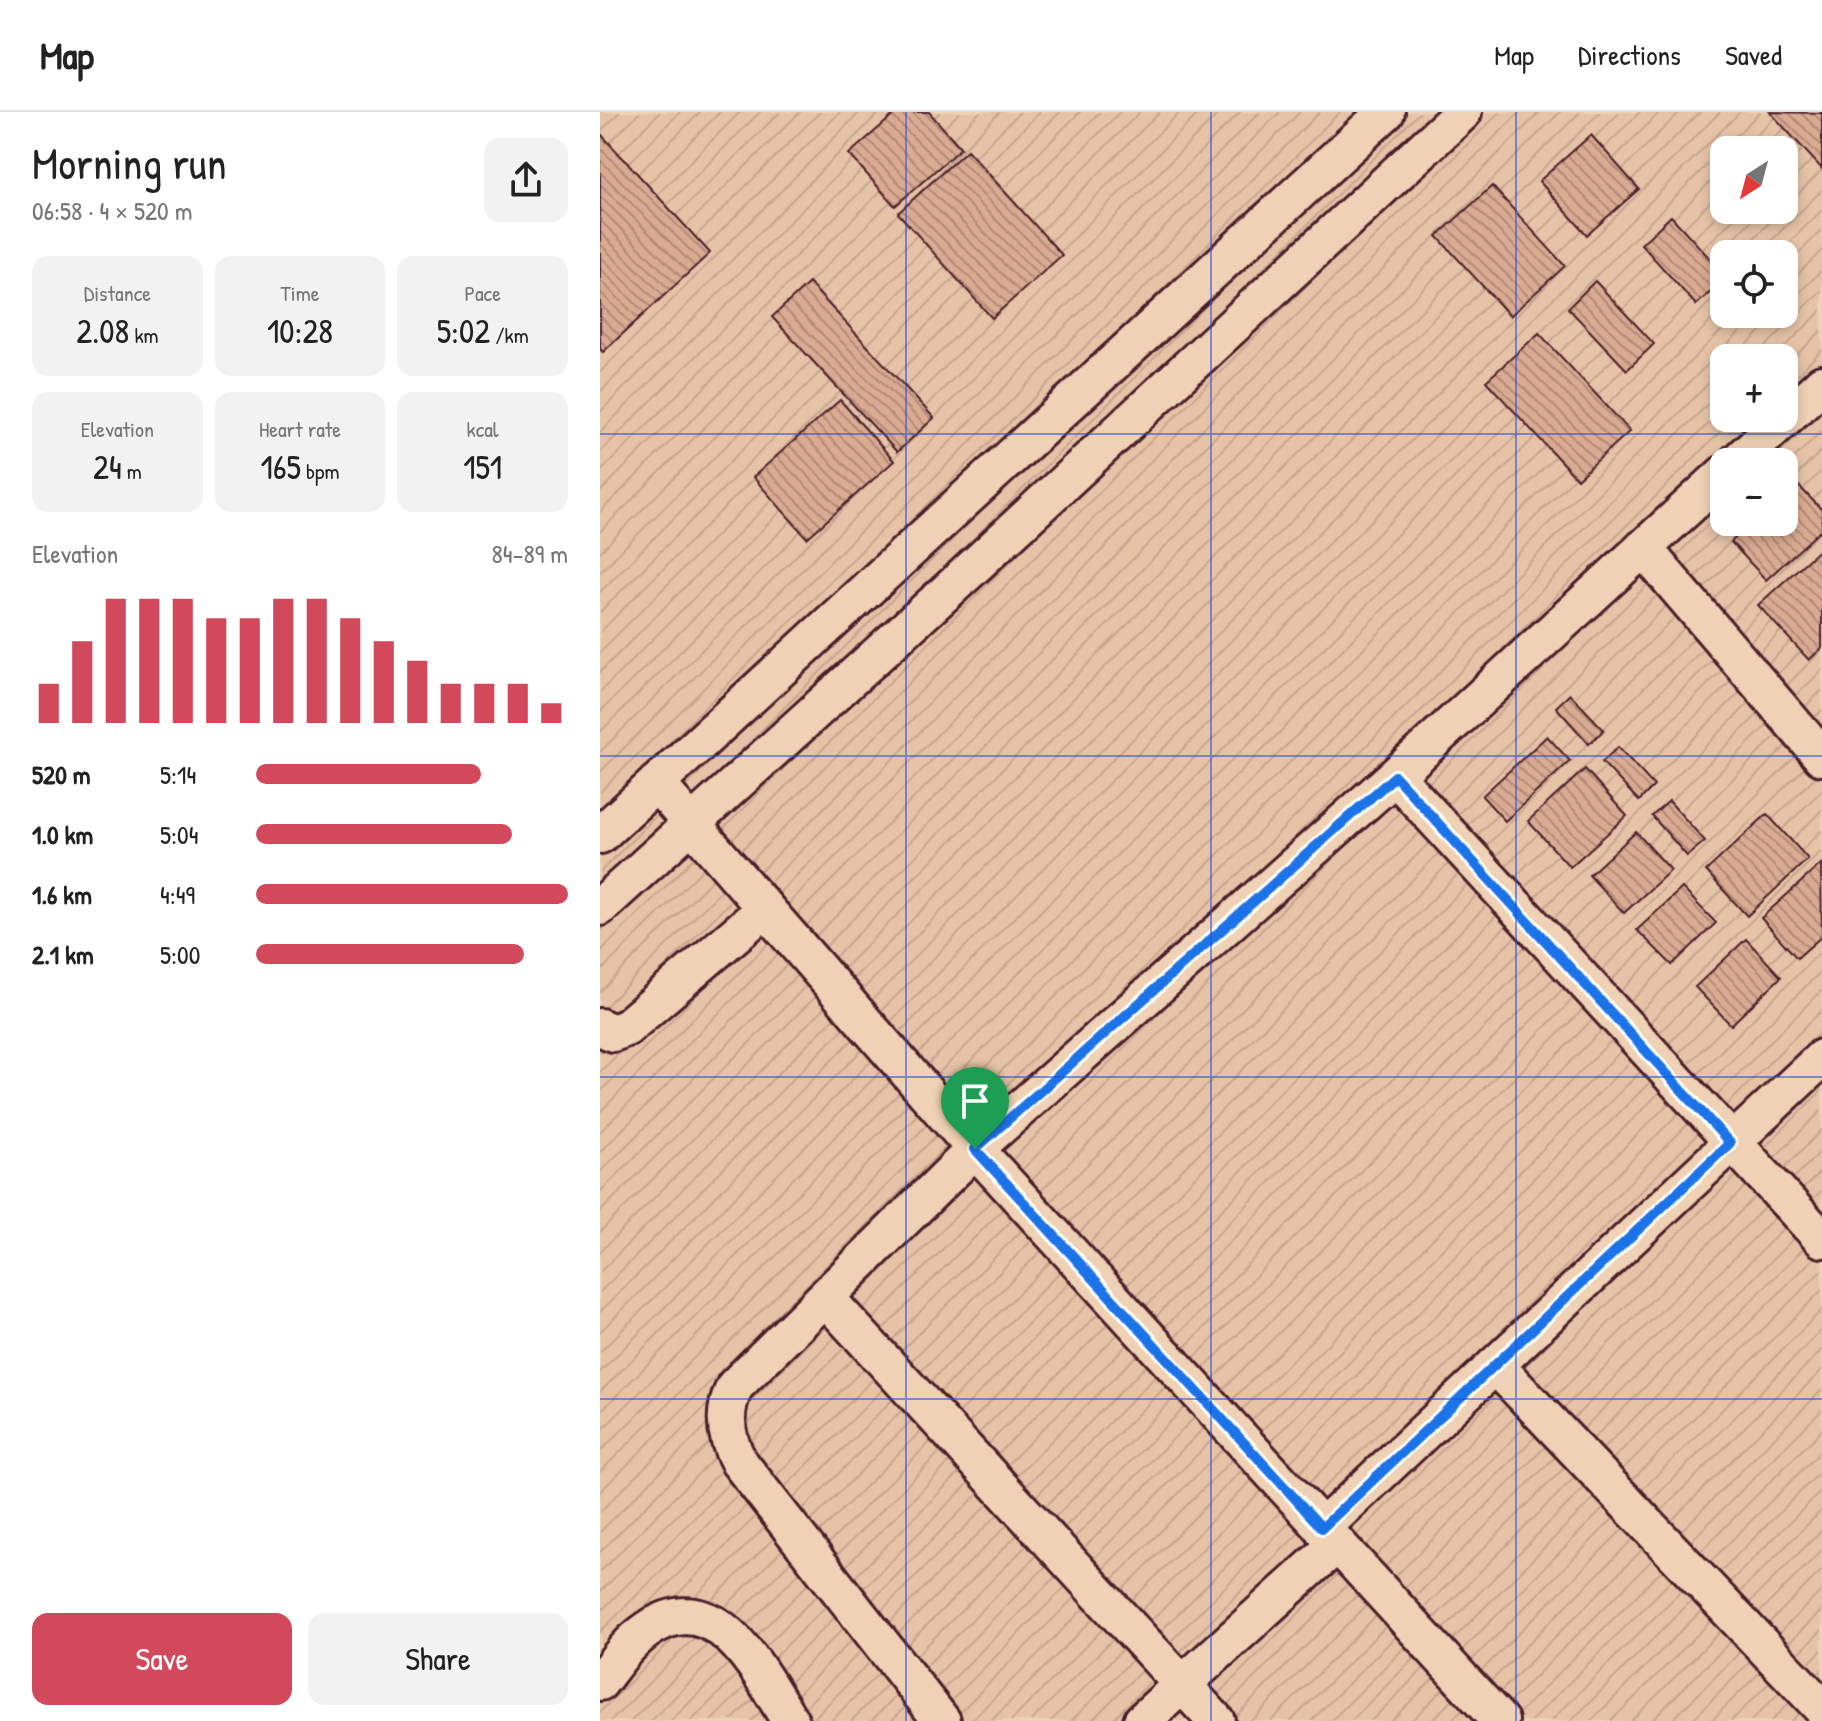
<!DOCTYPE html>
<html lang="en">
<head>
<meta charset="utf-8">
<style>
	:root { --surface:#fff; --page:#f2f2f2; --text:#222; --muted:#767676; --line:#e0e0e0; --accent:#d1495b }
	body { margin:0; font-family:"Patrick Hand",sans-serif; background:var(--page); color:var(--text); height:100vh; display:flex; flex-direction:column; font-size:30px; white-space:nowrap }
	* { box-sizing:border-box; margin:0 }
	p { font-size:26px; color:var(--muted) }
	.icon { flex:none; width:44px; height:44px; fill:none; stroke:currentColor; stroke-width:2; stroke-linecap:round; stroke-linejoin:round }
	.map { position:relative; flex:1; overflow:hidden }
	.details { display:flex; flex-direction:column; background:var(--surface); width:600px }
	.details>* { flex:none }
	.needle { width:52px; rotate:216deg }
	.buttons { position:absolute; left:1110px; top:24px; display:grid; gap:16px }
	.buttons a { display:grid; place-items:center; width:88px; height:88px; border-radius:16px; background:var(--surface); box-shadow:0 4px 12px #0003; font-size:40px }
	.pin { position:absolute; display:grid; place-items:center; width:68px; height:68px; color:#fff; margin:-82px -34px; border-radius:50% 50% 50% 0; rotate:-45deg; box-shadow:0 0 8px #0007 }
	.pin .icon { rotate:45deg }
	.round { display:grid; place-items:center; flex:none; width:84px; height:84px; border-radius:16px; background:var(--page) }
	.overview { display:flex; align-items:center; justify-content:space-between; height:136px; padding:0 32px }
	h1 { font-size:44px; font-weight:600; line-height:60px }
	.metrics { display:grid; grid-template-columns:repeat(3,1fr); gap:12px; height:136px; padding:8px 32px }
	.metrics div { display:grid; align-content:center; border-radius:16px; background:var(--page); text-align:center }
	.metrics b { font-size:34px; font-weight:600 }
	.metrics small { font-size:22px; font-weight:400 }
	.metrics p { font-size:22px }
	.chart { height:224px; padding:16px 32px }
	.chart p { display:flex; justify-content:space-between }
	.chart svg { width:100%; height:144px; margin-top:8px; stroke:var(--accent); stroke-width:6 }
	.action { display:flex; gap:16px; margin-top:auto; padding:16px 32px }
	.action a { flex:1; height:92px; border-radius:16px; background:var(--accent); color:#fff; font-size:32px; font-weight:600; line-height:92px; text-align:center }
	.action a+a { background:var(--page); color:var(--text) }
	ul { padding:0 32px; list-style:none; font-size:26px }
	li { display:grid; grid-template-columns:128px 96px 1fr; align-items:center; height:60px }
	li i { height:20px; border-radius:10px; background:var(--accent) }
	header { display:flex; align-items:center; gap:48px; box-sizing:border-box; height:112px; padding:0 40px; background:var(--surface); border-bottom:2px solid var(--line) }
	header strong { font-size:38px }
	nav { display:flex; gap:44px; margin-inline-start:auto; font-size:28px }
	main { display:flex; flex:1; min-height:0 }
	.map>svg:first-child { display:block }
</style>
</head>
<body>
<header>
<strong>Map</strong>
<nav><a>Map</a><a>Directions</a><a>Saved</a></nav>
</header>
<main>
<section class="details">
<div class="overview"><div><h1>Morning run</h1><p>06:58 · 4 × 520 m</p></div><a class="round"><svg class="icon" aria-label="share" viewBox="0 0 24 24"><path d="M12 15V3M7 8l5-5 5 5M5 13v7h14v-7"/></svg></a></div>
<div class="metrics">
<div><p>Distance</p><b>2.08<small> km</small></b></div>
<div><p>Time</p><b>10:28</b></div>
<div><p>Pace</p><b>5:02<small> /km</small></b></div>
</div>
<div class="metrics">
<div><p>Elevation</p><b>24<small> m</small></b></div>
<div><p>Heart rate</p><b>165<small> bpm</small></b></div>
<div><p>kcal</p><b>151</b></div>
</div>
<div class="chart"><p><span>Elevation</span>84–89 m</p>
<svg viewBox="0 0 160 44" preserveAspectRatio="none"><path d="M5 44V32M15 44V19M25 44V6M35 44V6M45 44V6M55 44V12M65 44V12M75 44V6M85 44V6M95 44V12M105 44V19M115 44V25M125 44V32M135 44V32M145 44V32M155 44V38"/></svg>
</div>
<ul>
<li><b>520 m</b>5:14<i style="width:72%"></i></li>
<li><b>1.0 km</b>5:04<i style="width:82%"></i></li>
<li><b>1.6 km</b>4:49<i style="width:100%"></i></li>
<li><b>2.1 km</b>5:00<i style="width:86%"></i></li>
</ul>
<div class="action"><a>Save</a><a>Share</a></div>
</section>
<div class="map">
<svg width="1222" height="1609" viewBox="0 0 1222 1609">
	<defs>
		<pattern id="industrial-furrows" width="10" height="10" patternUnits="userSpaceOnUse" patternTransform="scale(2)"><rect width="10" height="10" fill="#e6c3a7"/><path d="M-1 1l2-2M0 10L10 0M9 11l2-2" fill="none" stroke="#c7a790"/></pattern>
		<pattern id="building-back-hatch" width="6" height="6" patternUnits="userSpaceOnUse" patternTransform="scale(2)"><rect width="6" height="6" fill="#daab92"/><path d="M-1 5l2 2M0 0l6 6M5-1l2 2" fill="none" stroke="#b38b77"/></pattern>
	</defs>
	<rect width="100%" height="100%" fill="#efd2b5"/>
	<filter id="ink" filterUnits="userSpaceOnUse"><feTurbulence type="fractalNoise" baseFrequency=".0125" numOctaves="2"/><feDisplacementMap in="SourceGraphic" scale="16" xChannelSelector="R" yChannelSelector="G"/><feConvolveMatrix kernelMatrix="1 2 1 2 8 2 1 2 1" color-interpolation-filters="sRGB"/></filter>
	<g filter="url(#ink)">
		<path fill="url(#industrial-furrows)" fill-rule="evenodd" d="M 0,0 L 1222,0 L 1222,1609 L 0,1609 ZM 1124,38 L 1184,38 L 1184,98 L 1124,98 ZM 1124,142 L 1184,142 L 1184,202 L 1124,202 ZM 1124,246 L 1184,246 L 1184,306 L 1124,306 ZM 1124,350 L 1184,350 L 1184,410 L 1124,410 Z"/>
		<path fill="url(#building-back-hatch)" stroke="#4a1f2b" stroke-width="2" d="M 297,0 L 329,0 L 361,36 L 295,94 L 249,42 Z
			M 1170,0 L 1222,1 L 1222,57 Z
			M 0,21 L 110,141 L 3,240 L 0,237 Z
			M 991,23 L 1039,77 L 987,123 L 939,69 Z
			M 367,38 L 462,143 L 392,206 L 298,101 Z
			M 892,74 L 965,154 L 910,204 L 837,124 Z
			M 1071,104 L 1124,162 L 1124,168 L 1096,193 L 1041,132 Z
			M 995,169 L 1054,232 L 1027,258 L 968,196 Z
			M 209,171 L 334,306 L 297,340 L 172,205 Z
			M 939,221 L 1030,319 L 977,367 L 886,269 Z
			M 240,288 L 294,349 L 207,426 L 153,365 Z
			M 1195,370 L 1222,398 L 1222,417 L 1166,468 L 1131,430 L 1152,410 L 1184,410 L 1184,380 Z
			M 1222,435 L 1222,536 L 1209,548 L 1158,493 Z
			M 970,582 L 1004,618 L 989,632 L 956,595 Z
			M 947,624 L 970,649 L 905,709 L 882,684 Z
			M 1018,635 L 1054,674 L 1039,689 L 1002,650 Z
			M 985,657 L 1027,704 L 970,755 L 928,709 Z
			M 1069,689 L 1105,729 L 1087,744 L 1052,704 Z
			M 1167,702 L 1208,747 L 1147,804 L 1106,759 Z
			M 1036,720 L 1071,758 L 1024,801 L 989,763 Z
			M 1221,752 L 1222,824 L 1197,846 L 1161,806 Z
			M 1082,776 L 1116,811 L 1072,853 L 1037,818 Z
			M 1146,827 L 1181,865 L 1131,913 L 1095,875 Z"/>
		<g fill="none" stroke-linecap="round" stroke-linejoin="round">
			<g stroke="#4a1f2b" stroke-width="42">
				<path id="minor" d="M 1137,350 L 1222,272
					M 1043,436 L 1222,645
					M 795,664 L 1222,1127
					M 56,671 L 375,1037 L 900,1609
					M 0,723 L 786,0
					M 0,795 L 353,474 L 863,0
					M 0,915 L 13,921 L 26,916 L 164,798
					M 225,1185 L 616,1609
					M 895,1253 L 1222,1596
					M 722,1416 L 1222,946
					M 0,1570 C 11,1556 22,1539 36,1527 C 111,1461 156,1554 190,1609
					M 342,1609 L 139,1350 C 125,1325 122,1300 135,1274 L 375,1037 L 795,664 L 1124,362
					M 542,1609 L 736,1433"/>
			</g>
			<use href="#minor" stroke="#efd2b5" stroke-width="36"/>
		</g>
	</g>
	<g fill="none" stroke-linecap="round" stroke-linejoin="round" filter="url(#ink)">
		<g stroke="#fff" stroke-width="16">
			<path id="route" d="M 795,664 L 1130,1031 L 722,1416 L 375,1037 Z"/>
		</g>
		<use href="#route" stroke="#1a73e8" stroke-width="10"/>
	</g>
	<path fill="none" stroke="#1d4ed8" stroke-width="2" stroke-opacity="0.55" d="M 306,0 L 306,1609M 611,0 L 611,1609M 916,0 L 916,1609M 0,322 L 1222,322M 0,644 L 1222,644M 0,965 L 1222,965M 0,1287 L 1222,1287"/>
</svg>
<div class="buttons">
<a><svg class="needle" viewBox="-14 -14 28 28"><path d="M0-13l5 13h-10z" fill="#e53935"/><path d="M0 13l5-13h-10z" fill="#767676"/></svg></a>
<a><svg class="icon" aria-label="locate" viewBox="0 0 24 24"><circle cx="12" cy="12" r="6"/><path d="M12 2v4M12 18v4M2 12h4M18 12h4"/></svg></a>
<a>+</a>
<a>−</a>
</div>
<div class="pin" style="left:375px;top:1037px;background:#1e9e55"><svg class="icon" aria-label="arrive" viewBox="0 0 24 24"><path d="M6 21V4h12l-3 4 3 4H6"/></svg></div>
</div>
</main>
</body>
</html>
